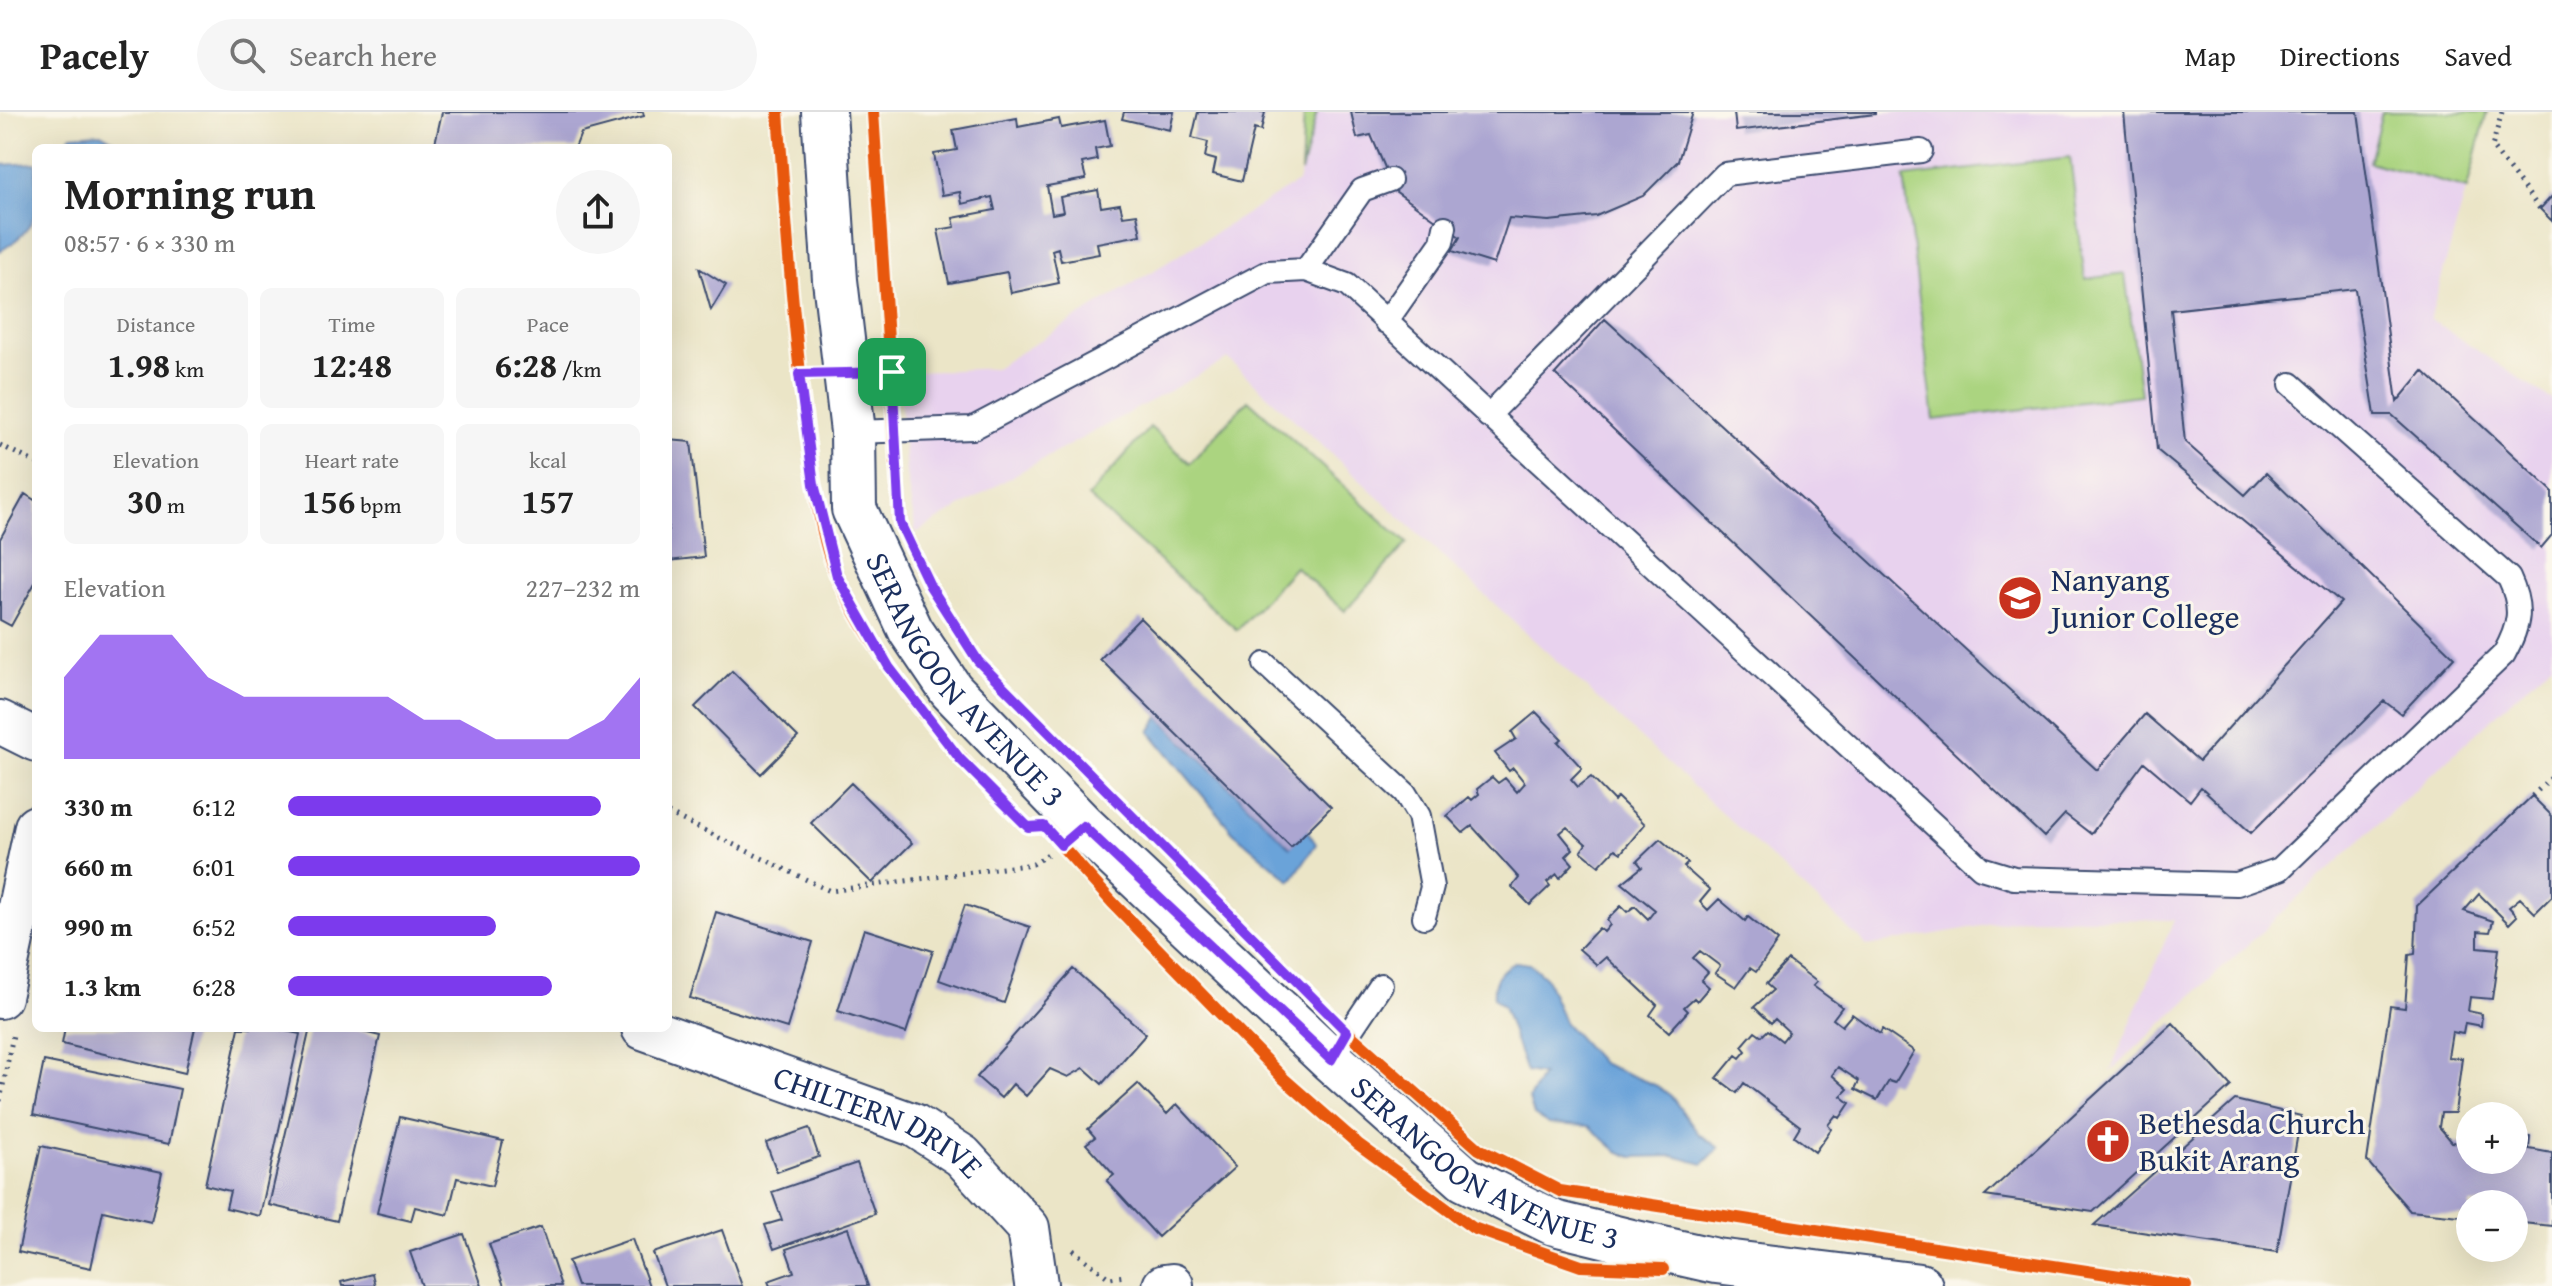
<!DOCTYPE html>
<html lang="en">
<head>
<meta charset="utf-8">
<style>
	:root { --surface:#fff; --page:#f6f6f6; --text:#222; --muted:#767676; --line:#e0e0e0; --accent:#7c3aed }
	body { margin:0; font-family:"Gentium Book Plus",serif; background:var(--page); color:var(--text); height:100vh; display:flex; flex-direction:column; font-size:30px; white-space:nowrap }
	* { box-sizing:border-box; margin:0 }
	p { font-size:26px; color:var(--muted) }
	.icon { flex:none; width:44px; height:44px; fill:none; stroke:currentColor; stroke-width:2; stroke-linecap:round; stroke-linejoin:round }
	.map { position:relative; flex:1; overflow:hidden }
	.drawer { position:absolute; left:32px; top:32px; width:640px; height:888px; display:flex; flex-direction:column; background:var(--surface); border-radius:12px; box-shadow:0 8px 32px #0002 }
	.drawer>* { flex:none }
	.buttons { position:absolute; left:2456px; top:990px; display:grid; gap:16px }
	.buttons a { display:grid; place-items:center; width:72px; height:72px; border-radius:50%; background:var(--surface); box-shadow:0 8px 32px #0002; font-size:40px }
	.pin { position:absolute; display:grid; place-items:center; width:68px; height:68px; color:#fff; margin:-34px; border-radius:16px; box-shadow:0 4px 12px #0006 }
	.round { display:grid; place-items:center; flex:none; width:84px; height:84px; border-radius:42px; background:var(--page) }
	.summary { display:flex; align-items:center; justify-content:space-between; height:136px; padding:0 32px }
	h1 { font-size:44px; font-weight:700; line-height:60px }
	.metrics { display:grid; grid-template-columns:repeat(3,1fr); gap:12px; height:136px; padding:8px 32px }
	.metrics div { display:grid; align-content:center; border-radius:12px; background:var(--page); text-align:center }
	.metrics b { font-size:34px; font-weight:700 }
	.metrics small { font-size:22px; font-weight:400 }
	.metrics p { font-size:22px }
	.chart { height:224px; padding:16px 32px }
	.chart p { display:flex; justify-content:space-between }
	.chart svg { width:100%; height:144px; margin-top:8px; fill:var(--accent); opacity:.7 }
	ul { padding:0 32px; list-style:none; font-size:26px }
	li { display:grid; grid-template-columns:128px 96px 1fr; align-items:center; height:60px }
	li i { height:20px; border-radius:10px; background:var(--accent) }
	header { display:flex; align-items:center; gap:48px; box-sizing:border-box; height:112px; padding:0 40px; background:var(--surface); border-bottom:2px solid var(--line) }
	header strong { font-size:38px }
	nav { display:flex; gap:44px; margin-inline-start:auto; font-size:28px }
	.search { width:560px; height:72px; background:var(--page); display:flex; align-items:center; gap:20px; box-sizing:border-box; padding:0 28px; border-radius:44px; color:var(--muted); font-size:30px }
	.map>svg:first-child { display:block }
</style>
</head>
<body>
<header>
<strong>Pacely</strong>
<div class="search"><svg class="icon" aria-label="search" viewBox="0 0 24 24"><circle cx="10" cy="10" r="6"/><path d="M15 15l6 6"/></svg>Search here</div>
<nav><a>Map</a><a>Directions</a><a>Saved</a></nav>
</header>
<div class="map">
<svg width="2552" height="1174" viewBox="0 0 2552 1174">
	<rect width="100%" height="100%" fill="#fbf7ec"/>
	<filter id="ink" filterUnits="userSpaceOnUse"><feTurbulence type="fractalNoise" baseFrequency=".0125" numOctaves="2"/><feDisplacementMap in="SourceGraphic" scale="16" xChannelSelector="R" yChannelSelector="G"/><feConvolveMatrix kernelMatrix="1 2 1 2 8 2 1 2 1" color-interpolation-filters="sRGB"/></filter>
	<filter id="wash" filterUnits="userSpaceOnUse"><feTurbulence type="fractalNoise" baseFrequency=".006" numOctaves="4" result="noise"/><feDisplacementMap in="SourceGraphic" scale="32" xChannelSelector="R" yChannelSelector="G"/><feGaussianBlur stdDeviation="1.8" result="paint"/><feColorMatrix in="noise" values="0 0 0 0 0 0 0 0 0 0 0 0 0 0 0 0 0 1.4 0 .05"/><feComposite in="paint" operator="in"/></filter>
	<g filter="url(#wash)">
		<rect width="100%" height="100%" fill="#ebe5c7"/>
		<path fill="#e8d2ee" d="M 1317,0 L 2488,0 L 2430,207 L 2552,288 L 2552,551 L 2110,960 L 2174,808 L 2027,806 L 1867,834 L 1228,247 L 1016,362 L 916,421 L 906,362 L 899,261 L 995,256 L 1298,70 Z"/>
		<path fill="#abd480" stroke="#63826f" stroke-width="2" d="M 1304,0 L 1317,0 L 1301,60 Z
			M 2382,0 L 2487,0 L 2467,77 L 2369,50 Z
			M 2070,45 L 2085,167 L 2125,162 L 2141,283 L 1934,308 L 1904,65 Z
			M 1248,288 L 1407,431 L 1345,499 L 1295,455 L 1237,518 L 1088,385 L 1150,315 L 1190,351 Z"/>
		<path fill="#6ba3d9" stroke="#43699c" stroke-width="2" d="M 101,21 L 127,36 L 57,36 L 72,23 Z
			M 36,51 C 36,96 43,114 0,139 L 0,53 Z
			M 1159,605 L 1290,735 L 1307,718 L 1316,732 L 1291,769 L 1233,720 L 1150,620 Z
			M 1516,850 L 1530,852 L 1546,866 L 1564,910 L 1601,951 L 1657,974 L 1671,984 L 1698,1021 L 1719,1036 L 1703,1052 L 1674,1044 L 1632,1045 L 1617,1039 L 1589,1014 L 1549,1012 L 1534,1003 L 1529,987 L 1542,963 L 1526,960 L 1503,894 L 1494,886 C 1492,868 1500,857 1516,850 Z"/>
		<g id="blocks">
			<path fill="#aca6d1" d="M 442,0 L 643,0 L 644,4 L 581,21 L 575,36 L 434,36 Z
				M 1124,0 L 1174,0 L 1170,18 L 1122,7 Z
				M 1198,0 L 1265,0 L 1261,19 L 1254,17 L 1242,69 L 1213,62 L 1216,48 L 1205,45 L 1208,30 L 1192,26 Z
				M 1351,0 L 1693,0 L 1678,49 L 1643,84 L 1596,104 L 1549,109 L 1509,106 L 1494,152 L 1452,139 L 1460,125 L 1395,79 L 1371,23 L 1357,26 Z
				M 1734,0 L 1875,0 L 1875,2 L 1736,19 Z
				M 2124,0 L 2358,0 L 2397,290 L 2423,259 L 2552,379 L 2552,423 L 2541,436 L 2392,303 L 2375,303 L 2355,177 L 2171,198 L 2185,330 L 2245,383 L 2266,361 L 2454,545 L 2401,602 L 2384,589 L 2251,721 L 2201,675 L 2190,689 L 2144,650 L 2091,722 L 2065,702 L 2044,725 L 1555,262 L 1605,207 L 2097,658 L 2145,602 L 2199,649 L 2341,490 L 2157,338 Z
				M 1017,6 L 1018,15 L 1059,7 L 1061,16 L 1105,8 L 1110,34 L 1095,37 L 1097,48 L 1082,51 L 1086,67 L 1047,74 L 1052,102 L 1063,100 L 1060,85 L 1098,78 L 1101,95 L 1120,92 L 1123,104 L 1137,102 L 1141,123 L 1097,131 L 1099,142 L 1061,149 L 1058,136 L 1052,138 L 1059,171 L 1011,181 L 1007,160 L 949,171 L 938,118 L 955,115 L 953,106 L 995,98 L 992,85 L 962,92 L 960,80 L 942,83 L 934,42 L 957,38 L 953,18 Z
				M 2552,84 L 2552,109 L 2540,97 Z
				M 699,156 L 726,173 L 711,198 Z
				M 668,328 L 691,330 L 704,445 L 668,449 Z
				M 25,382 L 36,389 L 36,469 L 11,514 L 0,508 L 0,427 Z
				M 1140,506 L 1331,695 L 1291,735 L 1100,547 Z
				M 732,559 L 798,625 L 761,662 L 695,595 Z
				M 1536,600 L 1562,627 L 1558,630 L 1582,656 L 1571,667 L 1578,675 L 1591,665 L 1614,689 L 1617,685 L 1645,712 L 1621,741 L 1615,737 L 1599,754 L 1581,739 L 1586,732 L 1567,715 L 1560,721 L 1573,737 L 1566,744 L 1573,752 L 1560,766 L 1557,762 L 1547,770 L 1550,774 L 1530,793 L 1512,775 L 1519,766 L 1472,714 L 1463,721 L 1447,704 L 1469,685 L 1472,688 L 1479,682 L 1477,677 L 1492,665 L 1498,671 L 1505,666 L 1517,680 L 1525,671 L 1513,656 L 1509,659 L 1495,641 L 1516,627 L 1512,620 Z
				M 851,671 L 912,731 L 872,771 L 811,711 Z
				M 2532,684 L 2552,704 L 2552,784 L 2535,801 L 2520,786 L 2509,795 L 2517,804 L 2509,812 L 2479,782 L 2464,799 L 2493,809 L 2490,820 L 2478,819 L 2478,835 L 2499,837 L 2492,887 L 2470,885 L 2468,899 L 2482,902 L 2481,914 L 2465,911 L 2463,922 L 2452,920 L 2448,945 L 2462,946 L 2455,1001 L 2441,1001 L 2439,1015 L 2452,1030 L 2470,1032 L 2470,1048 L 2514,1048 L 2514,1023 L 2530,1025 L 2529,1037 L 2552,1041 L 2552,1114 L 2514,1110 L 2514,1092 L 2470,1092 L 2470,1105 L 2410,1099 L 2367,1049 L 2390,894 L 2405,896 L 2409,843 L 2415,842 L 2417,794 Z
				M 1660,727 L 1688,751 L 1684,755 L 1710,778 L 1700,790 L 1708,798 L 1719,787 L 1745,809 L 1748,805 L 1778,829 L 1756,860 L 1750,856 L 1736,875 L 1715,861 L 1720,854 L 1700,839 L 1693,846 L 1708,860 L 1701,868 L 1709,875 L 1697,889 L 1694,886 L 1684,895 L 1688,899 L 1669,920 L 1650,903 L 1657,893 L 1606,845 L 1597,853 L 1579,837 L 1599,816 L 1604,820 L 1610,813 L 1607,808 L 1621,794 L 1627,800 L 1635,794 L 1648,807 L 1655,798 L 1622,771 L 1642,755 L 1637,749 Z
				M 965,793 L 1030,815 L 1004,891 L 939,868 Z
				M 716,800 L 813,830 L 787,916 L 690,886 Z
				M 864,817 L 933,839 L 906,921 L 838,899 Z
				M 1788,848 L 1817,870 L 1813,874 L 1842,895 L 1833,907 L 1842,914 L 1852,902 L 1880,922 L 1882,917 L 1914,939 L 1895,971 L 1889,969 L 1877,988 L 1855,977 L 1859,969 L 1838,955 L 1832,963 L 1848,977 L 1841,984 L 1850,991 L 1840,1006 L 1836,1003 L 1828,1013 L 1831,1017 L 1815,1040 L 1794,1024 L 1800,1014 L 1744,971 L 1737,981 L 1717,966 L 1736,943 L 1740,946 L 1746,939 L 1742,934 L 1755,919 L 1762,924 L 1768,918 L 1782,929 L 1789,920 L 1775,907 L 1771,911 L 1754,895 L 1773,878 L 1766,872 Z
				M 1073,857 L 1146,922 L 1102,972 L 1084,956 L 1068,965 L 1050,957 L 1026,984 L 1013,972 L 1001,986 L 977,965 Z
				M 2173,911 L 2231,974 L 2093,1100 L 1985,1084 Z
				M 65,916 L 195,916 L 185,961 L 62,932 Z
				M 239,916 L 271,916 L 300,922 L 260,1104 L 226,1096 L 230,1079 L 205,1073 Z
				M 310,916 L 346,916 L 380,924 L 337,1109 L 269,1093 Z
				M 44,949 L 180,977 L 169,1032 L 33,1003 Z
				M 1138,972 L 1167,1002 L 1177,992 L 1235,1055 L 1158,1125 L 1107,1069 L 1114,1063 L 1086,1032 L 1095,1025 L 1088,1017 Z
				M 2235,988 L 2301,1004 L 2277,1140 L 2094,1113 Z
				M 400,1005 L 503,1029 L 492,1074 L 457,1066 L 448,1103 L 415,1095 L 411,1109 L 377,1101 Z
				M 809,1016 L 819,1045 L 777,1060 L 766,1031 Z
				M 41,1034 L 162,1060 L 151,1110 L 103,1099 L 91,1156 L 18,1140 Z
				M 857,1051 L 875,1102 L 774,1137 L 765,1113 L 782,1108 L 772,1080 Z
				M 541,1115 L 561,1174 L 504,1174 L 489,1132 Z
				M 848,1116 L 868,1174 L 770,1174 L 768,1169 L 794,1160 L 786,1137 Z
				M 722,1118 L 742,1174 L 665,1174 L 653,1141 Z
				M 464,1122 L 482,1174 L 422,1174 L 410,1140 Z
				M 632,1127 L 649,1174 L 577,1174 L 568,1149 Z
				M 372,1162 L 375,1174 L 342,1174 L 341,1170 Z"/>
		</g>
	</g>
	<g filter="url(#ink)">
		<use href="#blocks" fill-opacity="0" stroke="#3a4a6e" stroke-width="2"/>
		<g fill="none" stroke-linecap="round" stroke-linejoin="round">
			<g stroke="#3a4a6e" stroke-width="26">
				<path id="service" d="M 1306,158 L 1362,78 L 1390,68
					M 1386,210 L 1442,130 L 1445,115
					M 1488,304 L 1725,62 L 1921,39
					M 853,320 L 973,316 L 1268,160 L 1306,158 L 1347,173 L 1981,756 L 2014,766 L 2237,772 L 2280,757 L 2504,542 C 2520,513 2523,496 2509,466 L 2291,272
					M 1265,552 L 1405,681 L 1419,704 L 1432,775 L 1424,805
					M 1331,948 L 1381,873"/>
			</g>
			<g stroke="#3a4a6e" stroke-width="46">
				<g id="minor">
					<path d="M 0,610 L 36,628"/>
					<path d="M 0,885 L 36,715"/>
					<path id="s1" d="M 643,916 L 914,1013 L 962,1044 L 1028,1116 L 1036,1172"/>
					<path d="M 1164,1174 L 1172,1173"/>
				</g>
			</g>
			<g stroke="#3a4a6e" stroke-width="48">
				<g id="tertiary">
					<path id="s2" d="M 824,0 L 835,168 L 853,320 L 854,397 L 911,519 L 951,578 L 1083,714 L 1331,948 L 1465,1067 L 1554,1111 L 1636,1131 L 1716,1149 L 1920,1174"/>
				</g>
			</g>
			<path stroke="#3a4a6e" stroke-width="5" stroke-dasharray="2 6" stroke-linecap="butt" d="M 2502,0 L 2492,35 L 2540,97
				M 0,333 L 36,351
				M 2532,684 L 2552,665
				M 668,701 L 830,779 L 1033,752 L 1051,740
				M 0,989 L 13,923
				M 1073,1138 L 1109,1166 L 1125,1164"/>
			<use href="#service" stroke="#fff" stroke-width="22"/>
			<use href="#minor" stroke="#fff" stroke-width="42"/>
			<use href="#tertiary" stroke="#fff" stroke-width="44"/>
			<g stroke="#fbf7ec" stroke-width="17">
				<path id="cycleway" d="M 778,0 C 786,109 793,217 808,325 C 813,365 821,431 838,467 C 884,562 953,643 1028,715 L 1044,714 L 1112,790 L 1284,967 L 1358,1032 L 1473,1116 L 1581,1154 L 1663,1157
					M 873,0 L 900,411 L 930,474 L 978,549 L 1347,920 L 1479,1037 L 1560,1079 L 2186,1174"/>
			</g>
			<use href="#cycleway" stroke="#e8590c" stroke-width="12"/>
		</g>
	</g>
	<g fill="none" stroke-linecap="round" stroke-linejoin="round" filter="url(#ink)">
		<g stroke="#fff" stroke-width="16">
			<path id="route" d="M 892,260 L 900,411 L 930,474 L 978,549 L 1347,920 L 1331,948 L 1083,714 L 1061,733 L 1044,714 L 1028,715 L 960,647 L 889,555 L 837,464 L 814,372 L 799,262 Z"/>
		</g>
		<use href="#route" stroke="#7c3aed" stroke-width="10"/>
	</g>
	<defs>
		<g id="university-disc" transform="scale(2.3)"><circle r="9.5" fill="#c8321e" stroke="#fbf7ec"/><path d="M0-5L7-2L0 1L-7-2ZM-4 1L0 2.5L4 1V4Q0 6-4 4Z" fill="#fff"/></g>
		<g id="church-disc" transform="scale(2.3)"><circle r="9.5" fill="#c8321e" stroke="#fbf7ec"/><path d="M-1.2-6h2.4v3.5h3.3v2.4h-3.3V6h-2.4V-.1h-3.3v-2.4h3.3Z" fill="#fff"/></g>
	</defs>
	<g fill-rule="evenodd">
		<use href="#university-disc" x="2020" y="486"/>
		<use href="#church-disc" x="2108" y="1029"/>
	</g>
	<g text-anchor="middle" stroke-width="6" stroke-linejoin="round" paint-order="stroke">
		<g font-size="32" fill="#1b2f5e" stroke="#fbf7ec" text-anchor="start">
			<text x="2051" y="479">Nanyang<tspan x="2051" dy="37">Junior College</tspan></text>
			<text x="2139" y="1022">Bethesda Church<tspan x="2139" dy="37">Bukit Arang</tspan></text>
		</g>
		<g font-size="32" fill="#1b2f5e" stroke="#fbf7ec">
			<text dy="11" stroke="none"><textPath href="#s2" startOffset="604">SERANGOON AVENUE 3</textPath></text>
			<text dy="11" stroke="none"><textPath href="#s1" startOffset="254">CHILTERN DRIVE</textPath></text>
			<text dy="11" stroke="none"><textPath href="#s2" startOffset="1324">SERANGOON AVENUE 3</textPath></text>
		</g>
	</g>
</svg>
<div class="buttons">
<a>+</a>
<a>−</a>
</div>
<div class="pin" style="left:892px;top:260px;background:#1e9e55"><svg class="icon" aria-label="arrive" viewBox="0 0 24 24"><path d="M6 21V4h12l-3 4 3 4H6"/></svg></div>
<section class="drawer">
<div class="summary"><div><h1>Morning run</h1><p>08:57 · 6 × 330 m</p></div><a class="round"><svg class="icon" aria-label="share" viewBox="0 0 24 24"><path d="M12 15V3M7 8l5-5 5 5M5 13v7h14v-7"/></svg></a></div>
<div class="metrics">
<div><p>Distance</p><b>1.98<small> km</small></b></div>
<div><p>Time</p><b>12:48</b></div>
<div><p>Pace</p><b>6:28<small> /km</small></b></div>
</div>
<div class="metrics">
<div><p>Elevation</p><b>30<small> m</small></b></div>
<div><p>Heart rate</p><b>156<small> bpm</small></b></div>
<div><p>kcal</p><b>157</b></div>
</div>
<div class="chart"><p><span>Elevation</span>227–232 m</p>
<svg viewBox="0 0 160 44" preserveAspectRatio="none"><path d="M0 44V19L10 6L20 6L30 6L40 19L50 25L60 25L70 25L80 25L90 25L100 32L110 32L120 38L130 38L140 38L150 32L160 19V44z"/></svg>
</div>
<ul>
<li><b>330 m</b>6:12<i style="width:89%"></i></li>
<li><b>660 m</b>6:01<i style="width:100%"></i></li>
<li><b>990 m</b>6:52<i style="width:59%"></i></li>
<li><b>1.3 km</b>6:28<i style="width:75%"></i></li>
</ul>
</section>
</div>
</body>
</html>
